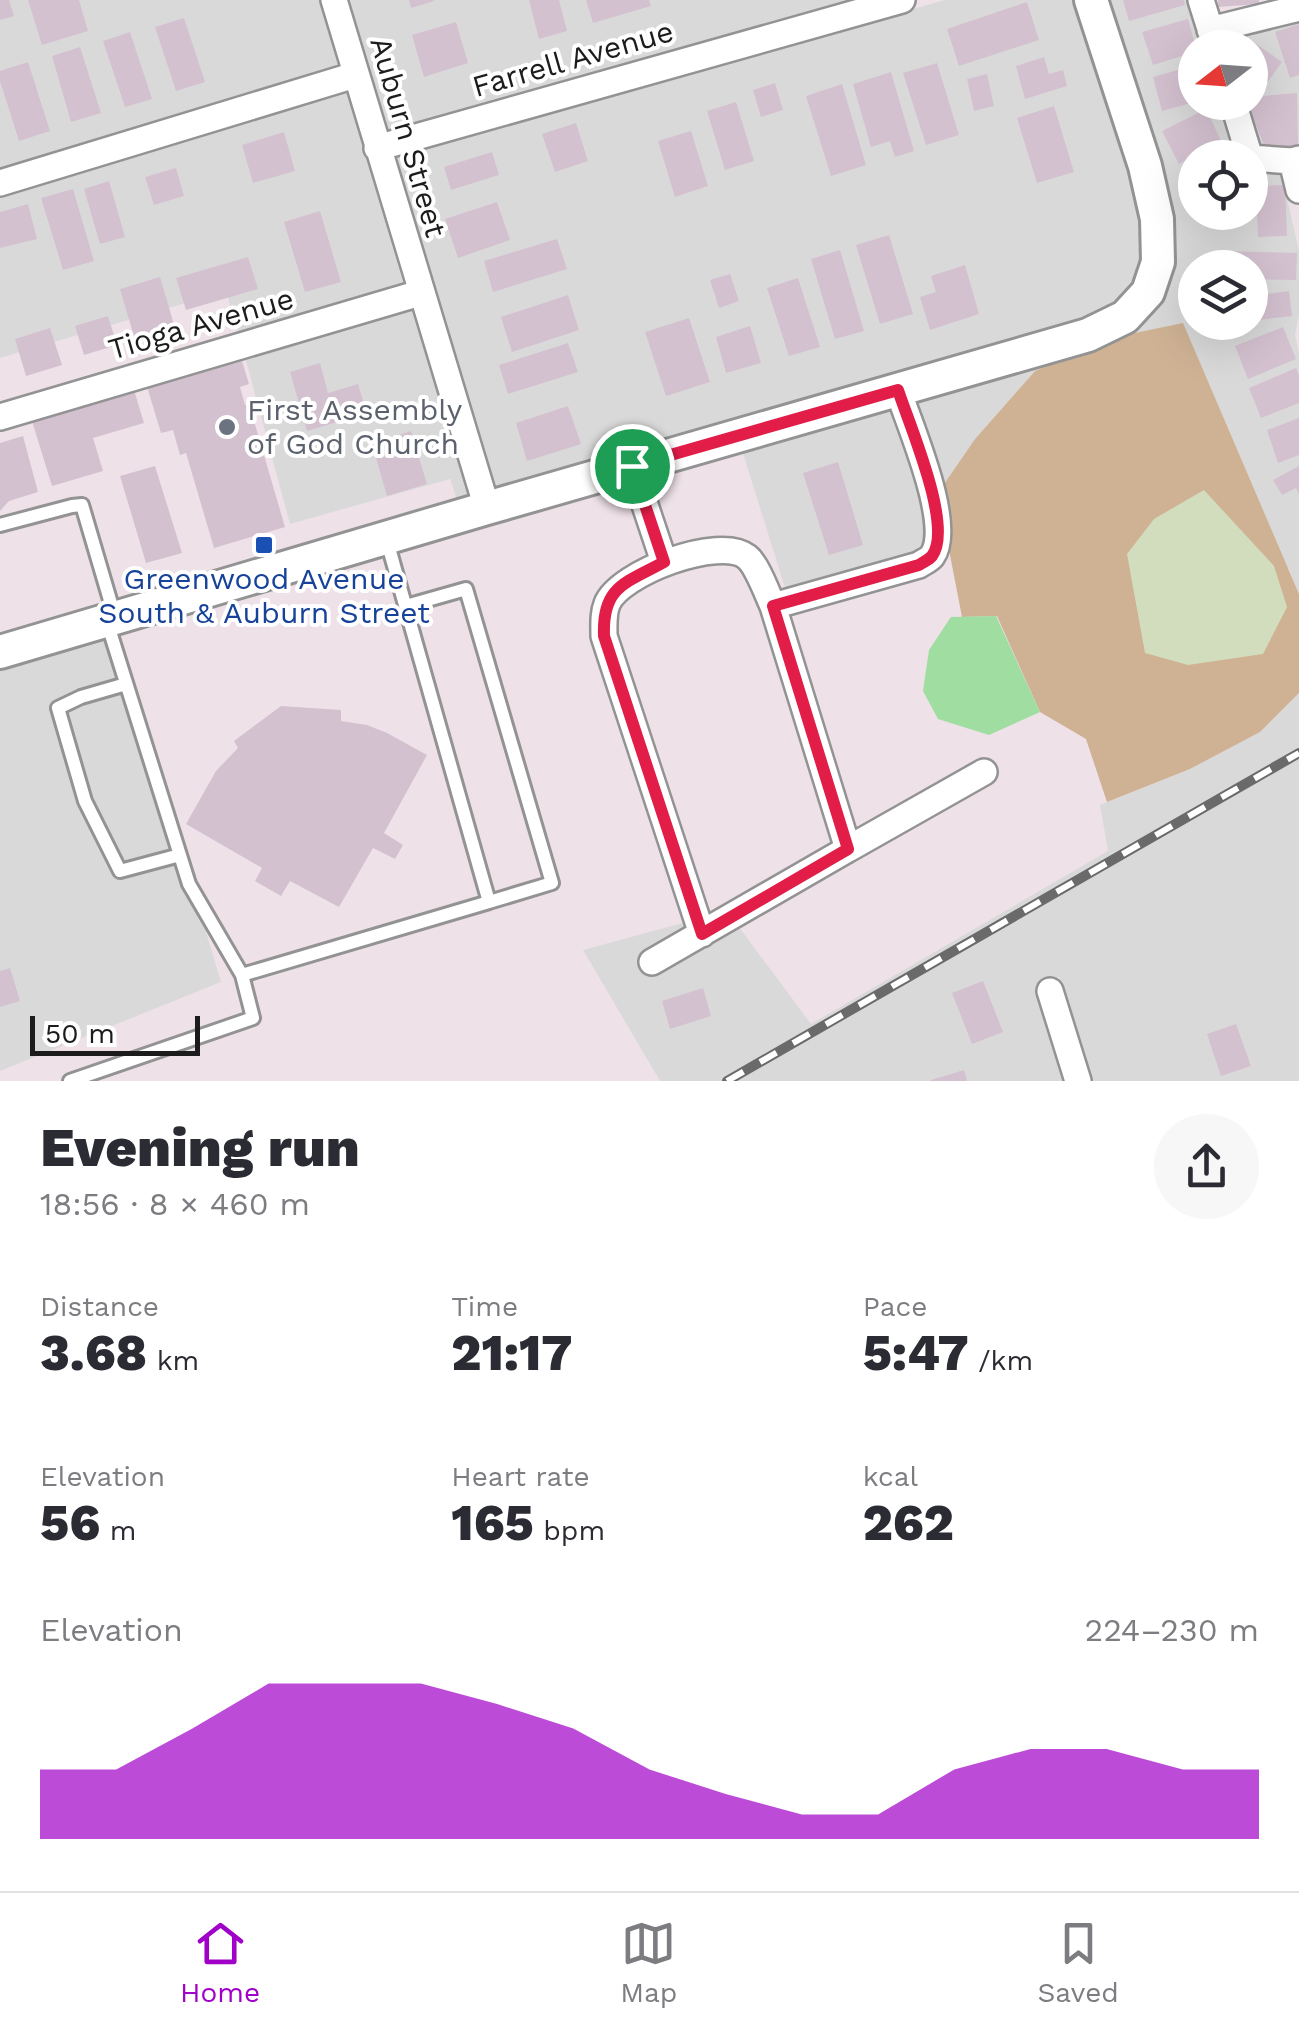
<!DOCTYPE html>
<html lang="en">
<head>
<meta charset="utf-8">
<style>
	:root { --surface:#fff; --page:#f7f7f7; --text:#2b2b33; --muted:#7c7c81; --line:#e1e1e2; --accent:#a100c8 }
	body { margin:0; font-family:"Work Sans",sans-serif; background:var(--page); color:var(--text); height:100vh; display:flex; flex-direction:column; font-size:38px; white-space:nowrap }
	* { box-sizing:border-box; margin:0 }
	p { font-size:32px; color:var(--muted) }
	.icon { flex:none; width:55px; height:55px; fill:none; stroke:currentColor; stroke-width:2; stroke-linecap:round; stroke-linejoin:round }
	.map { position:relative; height:1081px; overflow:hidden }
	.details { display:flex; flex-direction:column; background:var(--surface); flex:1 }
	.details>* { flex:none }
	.needle { width:65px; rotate:253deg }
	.fabs { position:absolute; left:1178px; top:30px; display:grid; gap:20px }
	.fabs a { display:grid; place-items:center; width:90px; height:90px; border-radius:50%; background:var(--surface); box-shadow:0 10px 40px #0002; font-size:50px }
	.scale { position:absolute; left:30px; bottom:25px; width:170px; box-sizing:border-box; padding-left:10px; border:5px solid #1c1c1c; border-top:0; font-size:28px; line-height:35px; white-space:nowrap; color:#1c1c1c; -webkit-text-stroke:8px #fff; paint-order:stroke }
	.pin { position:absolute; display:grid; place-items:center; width:85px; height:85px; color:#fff; margin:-42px; border:5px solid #fff; border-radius:50%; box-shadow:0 2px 10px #0007 }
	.round { display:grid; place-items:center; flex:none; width:105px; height:105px; border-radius:52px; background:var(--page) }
	.headline { display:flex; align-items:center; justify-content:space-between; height:170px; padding:0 40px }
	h1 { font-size:55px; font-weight:800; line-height:75px }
	.figures { display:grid; grid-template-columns:repeat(3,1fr); gap:15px; height:170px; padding:10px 40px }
	.figures div { display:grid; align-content:center }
	.figures b { font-size:50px; font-weight:800 }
	.figures small { font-size:28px; font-weight:400 }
	.figures p { font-size:28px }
	.chart { height:280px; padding:20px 40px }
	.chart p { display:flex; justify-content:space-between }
	.chart svg { width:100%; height:180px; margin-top:10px; fill:var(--accent); opacity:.7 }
	.dock { display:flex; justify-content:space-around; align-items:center; height:140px; border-top:2px solid var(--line); background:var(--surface); font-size:28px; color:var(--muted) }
	.dock a { display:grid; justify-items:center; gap:5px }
	.dock .selected { color:var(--accent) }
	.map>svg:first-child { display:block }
</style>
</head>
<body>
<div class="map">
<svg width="1299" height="1081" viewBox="0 0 1299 1081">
	<rect width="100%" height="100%" fill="#eee1e8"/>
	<path fill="#dad9da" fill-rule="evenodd" d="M 0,0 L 320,0 L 339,68 L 0,171 Z
		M 347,0 L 859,0 L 386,133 Z
		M 945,0 L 1077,0 L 1133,170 L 1144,221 L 1145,262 L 1136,287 L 1116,308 L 1083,324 L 495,492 L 393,156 Z
		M 1105,0 L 1187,0 L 1202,47 L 1195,48 L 1195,102 L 1219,103 L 1236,157 L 1195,158 L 1195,212 L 1250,212 L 1250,170 L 1281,172 L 1299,251 L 1299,315 L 1295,335 L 1299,354 L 1299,594 L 1289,569 L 1035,371 L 975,439 L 939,493 L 949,545 L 785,588 L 741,447 L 1156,306 ZM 1195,268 L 1250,268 L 1250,322 L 1195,322 Z
		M 1299,20 L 1299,147 L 1292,149 L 1260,147 L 1247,103 L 1250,102 L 1250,48 L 1229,47 L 1226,38 Z
		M 346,90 L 404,286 L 239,335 L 226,291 L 0,358 L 0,195 Z
		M 411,308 L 470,498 L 457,500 L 450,479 L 290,524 L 245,357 Z
		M 116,631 L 221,982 L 0,1071 L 0,664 Z
		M 1299,693 L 1299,1081 L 1092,1081 L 1059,977 L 1035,985 L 1065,1081 L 660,1081 L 583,950 L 727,911 L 811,1024 L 1108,851 L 1100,805 L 1190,769 L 1260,732 Z"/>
	<path fill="#cfb294" d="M 1183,323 L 1299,594 L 1299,693 L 1260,732 L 1190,769 L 1107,802 L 1086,739 L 1040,712 L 997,616 L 962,617 L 938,493 L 975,439 L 1035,371 L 1125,335 Z"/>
	<path fill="#d2ddbd" d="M 1204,490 L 1274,566 L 1287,607 L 1263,654 L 1188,665 L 1145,653 L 1127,554 L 1154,519 Z"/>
	<path fill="#9fdda1" d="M 996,616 L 1040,712 L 989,735 L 938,719 L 923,691 L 929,650 L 951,617 Z"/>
	<path fill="#d4c1d0" d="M 0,0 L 9,0 L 14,16 L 0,20 Z
		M 28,0 L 79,0 L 88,31 L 42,45 Z
		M 409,0 L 434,0 L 434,1 L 411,8 Z
		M 529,0 L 559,0 L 567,31 L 539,39 Z
		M 586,0 L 649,0 L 651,6 L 593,23 Z
		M 1123,0 L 1184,0 L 1185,5 L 1129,21 Z
		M 1218,0 L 1259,0 L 1259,4 L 1218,7 Z
		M 1027,2 L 1039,40 L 959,66 L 947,29 Z
		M 184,18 L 205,82 L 176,91 L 155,27 Z
		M 1188,19 L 1196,48 L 1195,52 L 1153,65 L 1142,32 Z
		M 456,22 L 468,63 L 424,77 L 412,35 Z
		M 1299,24 L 1299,75 L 1290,78 L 1275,32 Z
		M 130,32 L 152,99 L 125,107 L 103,41 Z
		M 1245,36 L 1282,62 L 1260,93 L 1250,85 L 1250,48 L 1237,48 Z
		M 80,47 L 101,113 L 71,122 L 52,56 Z
		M 1044,57 L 1049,74 L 1063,70 L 1067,86 L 1025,99 L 1016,66 Z
		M 28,62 L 50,131 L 19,141 L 0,81 L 0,71 Z
		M 937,63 L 959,135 L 926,145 L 903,73 Z
		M 1195,65 L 1195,102 L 1162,111 L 1153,77 Z
		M 891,72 L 914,151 L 895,157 L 890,141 L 871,147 L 853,84 Z
		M 987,74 L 994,106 L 974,111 L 967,79 Z
		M 775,83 L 783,110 L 761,117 L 753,90 Z
		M 842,84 L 866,165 L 831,176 L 806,96 Z
		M 1297,93 L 1298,146 L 1265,147 L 1246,102 L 1250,102 L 1250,97 Z
		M 736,102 L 754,161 L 725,170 L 707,111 Z
		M 1054,106 L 1074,172 L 1037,183 L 1017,118 Z
		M 1206,109 L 1222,143 L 1179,164 L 1162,131 Z
		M 576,123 L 588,161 L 555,172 L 542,134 Z
		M 691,131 L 708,186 L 675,197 L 658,141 Z
		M 284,132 L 295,171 L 253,183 L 242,145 Z
		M 492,152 L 499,175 L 451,190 L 444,167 Z
		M 176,168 L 184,196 L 154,205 L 145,177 Z
		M 1195,169 L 1195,207 L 1179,178 Z
		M 109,181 L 125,237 L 100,244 L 84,189 Z
		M 1285,185 L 1287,236 L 1258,237 L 1256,186 Z
		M 73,189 L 94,261 L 63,270 L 41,198 Z
		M 497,202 L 510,240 L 458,258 L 445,219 Z
		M 28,204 L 37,239 L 0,248 L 0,212 Z
		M 320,211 L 341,282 L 305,292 L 284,222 Z
		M 889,235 L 913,314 L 880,324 L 856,245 Z
		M 557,239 L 567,269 L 493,292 L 484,261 Z
		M 840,250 L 864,331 L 835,339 L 811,259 Z
		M 1221,251 L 1297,253 L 1296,280 L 1250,279 L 1250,268 L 1220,268 Z
		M 248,257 L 258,289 L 186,310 L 176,278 Z
		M 965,265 L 979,314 L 930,330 L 920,297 L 936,292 L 931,276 Z
		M 730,274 L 739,301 L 719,308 L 710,280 Z
		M 160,277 L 175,328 L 135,340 L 120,289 Z
		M 798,278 L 820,347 L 789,356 L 767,288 Z
		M 1289,291 L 1292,316 L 1250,321 L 1250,296 Z
		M 568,295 L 579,330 L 512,352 L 501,317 Z
		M 108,316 L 117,345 L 84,355 L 75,326 Z
		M 689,318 L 710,382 L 666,396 L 645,332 Z
		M 750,326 L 761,363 L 726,373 L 716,337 Z
		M 1283,327 L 1296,359 L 1248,379 L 1235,346 Z
		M 50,328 L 62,365 L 26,376 L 15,339 Z
		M 568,343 L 578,372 L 508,394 L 499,365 Z
		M 242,361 L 249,384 L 240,387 L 245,405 L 249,404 L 285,527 L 214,548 L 186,453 L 180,455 L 173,430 L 161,433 L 145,380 L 200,364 L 202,372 Z
		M 320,363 L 328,393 L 358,384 L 367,413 L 307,431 L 290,372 Z
		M 1296,368 L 1299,375 L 1299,403 L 1261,418 L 1249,388 Z
		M 134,390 L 144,423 L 93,438 L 103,471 L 52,486 L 32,421 Z
		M 568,406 L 581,444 L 527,461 L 516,423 Z
		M 1299,418 L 1299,455 L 1278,463 L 1267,430 Z
		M 411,431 L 427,484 L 387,496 L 372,444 Z
		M 23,436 L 38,492 L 9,501 L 0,511 L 0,443 Z
		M 838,462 L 863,545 L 829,555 L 803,473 Z
		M 155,466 L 182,553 L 146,563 L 120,476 Z
		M 1299,466 L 1299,494 L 1296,488 L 1282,495 L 1273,480 Z
		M 281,706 L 341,710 L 341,721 L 367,725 L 387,733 L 427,755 L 384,833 L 403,845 L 395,859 L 373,848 L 339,907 L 290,881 L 281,896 L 255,881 L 262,868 L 186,824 L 216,771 L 238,748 L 234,741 Z
		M 10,968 L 20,1001 L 0,1007 L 0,971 Z
		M 983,981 L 1003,1032 L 972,1044 L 952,993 Z
		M 703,988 L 711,1016 L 670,1029 L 662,1001 Z
		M 1236,1024 L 1251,1066 L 1221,1076 L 1207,1034 Z
		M 964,1070 L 967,1081 L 931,1081 L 931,1080 Z"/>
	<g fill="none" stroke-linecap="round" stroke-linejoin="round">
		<g stroke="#939393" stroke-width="18">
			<path id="service" d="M 0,525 L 72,506 L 82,505 L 115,617
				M 406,606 L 466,589 L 552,883 L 489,902
				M 126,684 L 81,697 L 58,708 L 85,801 L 120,871 L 180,855
				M 242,975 L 489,902 L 387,541
				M 70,1081 L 253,1018 L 242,975 L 189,884 L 107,622"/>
		</g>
		<g stroke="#939393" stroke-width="30">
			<path id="minor" d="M 334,0 L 487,508
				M 1201,0 L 1216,48
				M 1210,30 L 1299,8
				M 1233,102 L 1250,158
				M 377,148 L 902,0
				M 1250,158 L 1292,161 L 1299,159
				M 1292,161 L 1299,190
				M 0,183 L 355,75
				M 0,417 L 420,293
				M 632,466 L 664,562
				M 848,849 L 984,772
				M 702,934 L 604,636 C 604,625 603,614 607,604 C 619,573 720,535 747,557 C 757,565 767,593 773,606
				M 652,962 L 848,849 L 773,606 L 919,565 C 923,562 929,560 932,556 C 954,526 909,424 898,390
				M 1050,991 L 1078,1081"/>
		</g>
		<g stroke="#939393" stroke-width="38">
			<path id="tertiary" d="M 0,652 L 487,508 L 1088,335 L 1125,317 L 1148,292 L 1158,262 L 1157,219 L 1145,166 L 1091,0"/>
		</g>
		<use href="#service" stroke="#fff" stroke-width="12"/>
		<use href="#minor" stroke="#fff" stroke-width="25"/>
		<use href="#tertiary" stroke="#fff" stroke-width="32"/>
		<g stroke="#6a6a6a" stroke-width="10">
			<path id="rail" d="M 727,1081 L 1299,753"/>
		</g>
		<use href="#rail" stroke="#fff" stroke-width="6" stroke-dasharray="19" stroke-linecap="butt"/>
	</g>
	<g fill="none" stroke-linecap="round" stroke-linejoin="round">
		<g stroke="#fff" stroke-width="20">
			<path id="route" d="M 898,390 C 909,424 954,527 932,556 C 929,560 923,562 919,565 L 773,606 L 848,849 L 702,934 L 604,636 C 602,586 626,583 664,562 L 632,466 Z"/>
		</g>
		<use href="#route" stroke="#e11d48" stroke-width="12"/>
	</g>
	<circle fill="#6b7280" stroke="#fff" stroke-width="4" cx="227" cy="427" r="10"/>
	<rect fill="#1a4fb4" stroke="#fff" stroke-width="4" x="254" y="535" width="20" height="20" rx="5"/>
	<g text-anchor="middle" stroke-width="8" stroke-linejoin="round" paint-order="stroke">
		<g font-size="30" fill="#1c1c1c" stroke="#fff">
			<text transform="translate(573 59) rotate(-16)" y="10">Farrell Avenue</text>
			<text transform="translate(408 137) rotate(74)" y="10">Auburn Street</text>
			<text transform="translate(201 324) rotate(-16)" y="10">Tioga Avenue</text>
		</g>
		<g font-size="30" fill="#5b616d" stroke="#fff" text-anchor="start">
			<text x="247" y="420">First Assembly<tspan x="247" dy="34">of God Church</tspan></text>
		</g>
		<g font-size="30" fill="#164399" stroke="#fff">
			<text x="264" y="589">Greenwood Avenue<tspan x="264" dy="34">South &amp; Auburn Street</tspan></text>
		</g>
	</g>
</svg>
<div class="fabs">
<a><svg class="needle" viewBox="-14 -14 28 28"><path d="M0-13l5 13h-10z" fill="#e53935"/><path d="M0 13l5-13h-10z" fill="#7c7c81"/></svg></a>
<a><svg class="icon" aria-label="locate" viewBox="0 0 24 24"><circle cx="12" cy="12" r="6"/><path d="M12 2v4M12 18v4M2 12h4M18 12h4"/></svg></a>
<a><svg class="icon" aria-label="layers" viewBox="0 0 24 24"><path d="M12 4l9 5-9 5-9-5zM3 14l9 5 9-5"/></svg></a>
</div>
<div class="scale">50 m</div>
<div class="pin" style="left:632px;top:466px;background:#1e9e55"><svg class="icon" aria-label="arrive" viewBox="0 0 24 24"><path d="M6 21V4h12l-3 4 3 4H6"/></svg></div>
</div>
<section class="details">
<div class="headline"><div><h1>Evening run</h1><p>18:56 · 8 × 460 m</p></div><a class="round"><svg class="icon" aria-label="share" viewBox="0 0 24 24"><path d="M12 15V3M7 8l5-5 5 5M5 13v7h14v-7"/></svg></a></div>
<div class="figures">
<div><p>Distance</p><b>3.68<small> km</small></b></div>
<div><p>Time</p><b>21:17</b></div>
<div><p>Pace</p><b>5:47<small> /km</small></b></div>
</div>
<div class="figures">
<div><p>Elevation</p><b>56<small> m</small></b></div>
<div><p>Heart rate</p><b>165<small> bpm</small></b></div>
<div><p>kcal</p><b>262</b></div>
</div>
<div class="chart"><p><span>Elevation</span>224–230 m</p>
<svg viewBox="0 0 160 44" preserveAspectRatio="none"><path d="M0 44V27L10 27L20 17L30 6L40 6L50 6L60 11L70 17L80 27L90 33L100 38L110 38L120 27L130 22L140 22L150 27L160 27V44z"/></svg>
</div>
</section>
<nav class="dock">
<a class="selected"><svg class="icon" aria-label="home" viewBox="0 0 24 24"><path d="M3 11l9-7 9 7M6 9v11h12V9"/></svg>Home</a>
<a><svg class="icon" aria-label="map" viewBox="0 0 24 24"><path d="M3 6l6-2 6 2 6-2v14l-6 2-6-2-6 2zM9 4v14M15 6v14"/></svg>Map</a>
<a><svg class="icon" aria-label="saved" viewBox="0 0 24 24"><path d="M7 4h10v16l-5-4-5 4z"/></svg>Saved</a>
</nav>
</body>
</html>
